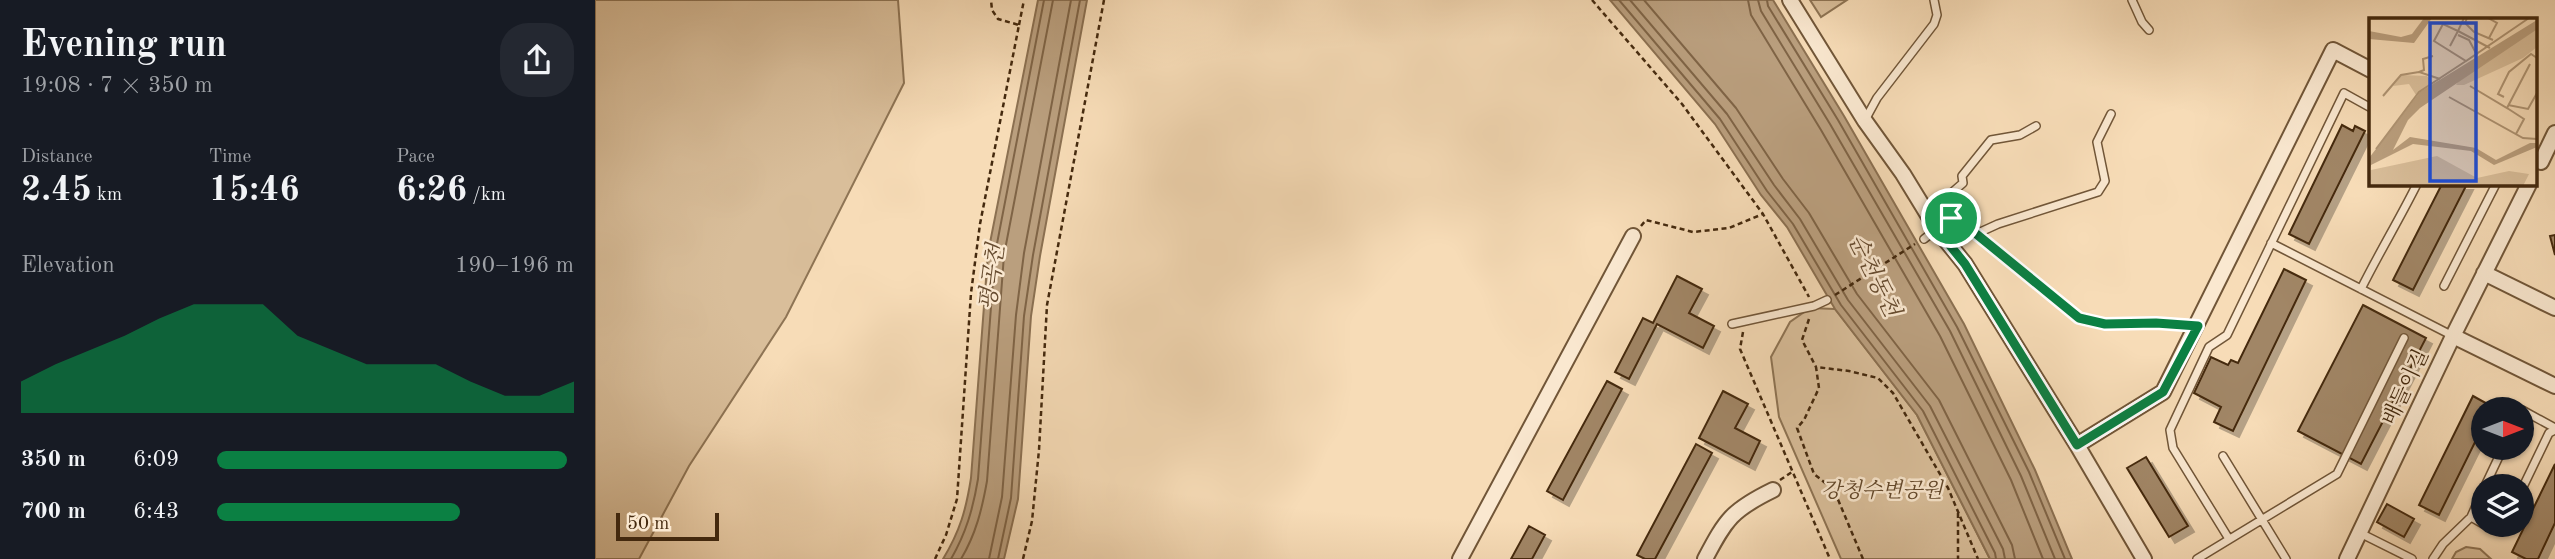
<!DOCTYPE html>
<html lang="en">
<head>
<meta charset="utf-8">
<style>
	:root { --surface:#171b24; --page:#242831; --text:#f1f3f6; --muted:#9ea1a6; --accent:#0b8043 }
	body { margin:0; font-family:"Old Standard TT","Noto Serif KR",serif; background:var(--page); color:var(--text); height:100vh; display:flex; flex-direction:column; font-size:26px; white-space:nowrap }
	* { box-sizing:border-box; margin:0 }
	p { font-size:23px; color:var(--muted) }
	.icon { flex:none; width:38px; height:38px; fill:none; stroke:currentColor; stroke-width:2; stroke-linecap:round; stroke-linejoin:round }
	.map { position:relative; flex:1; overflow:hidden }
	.details { display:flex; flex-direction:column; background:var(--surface); width:595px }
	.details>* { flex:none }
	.needle { width:46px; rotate:90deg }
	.tools { position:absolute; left:1876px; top:397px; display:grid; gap:14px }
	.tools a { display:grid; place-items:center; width:63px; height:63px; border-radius:50%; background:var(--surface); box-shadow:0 2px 5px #0004; font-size:35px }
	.scale { position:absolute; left:21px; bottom:18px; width:103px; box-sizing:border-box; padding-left:7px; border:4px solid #44290e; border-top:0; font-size:19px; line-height:24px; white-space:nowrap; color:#44290e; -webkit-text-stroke:5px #fae8d0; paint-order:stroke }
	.pin { position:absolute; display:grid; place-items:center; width:60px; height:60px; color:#fff; margin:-30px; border:4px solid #fff; border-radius:50%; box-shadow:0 2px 7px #0007 }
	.round { display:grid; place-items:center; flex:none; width:74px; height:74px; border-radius:28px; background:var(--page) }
	.headline { display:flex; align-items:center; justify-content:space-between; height:119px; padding:0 21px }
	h1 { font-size:38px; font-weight:700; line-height:52px }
	.stats { display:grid; grid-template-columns:repeat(3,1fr); gap:10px; height:119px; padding:7px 21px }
	.stats div { display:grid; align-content:center }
	.stats b { font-size:35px; font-weight:700 }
	.stats small { font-size:19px; font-weight:400 }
	.stats p { font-size:19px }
	.chart { height:196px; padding:14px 21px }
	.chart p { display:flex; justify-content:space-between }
	.chart svg { width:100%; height:126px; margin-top:7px; fill:var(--accent); opacity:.7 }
	ul { padding:0 21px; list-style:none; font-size:23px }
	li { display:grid; grid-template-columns:112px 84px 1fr; align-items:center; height:52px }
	li i { height:18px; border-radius:9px; background:var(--accent) }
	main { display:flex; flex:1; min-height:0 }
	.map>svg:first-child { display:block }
</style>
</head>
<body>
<main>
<section class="details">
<div class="headline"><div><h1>Evening run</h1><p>19:08 · 7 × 350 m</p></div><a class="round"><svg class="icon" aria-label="share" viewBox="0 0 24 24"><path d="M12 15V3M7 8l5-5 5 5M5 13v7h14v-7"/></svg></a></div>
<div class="stats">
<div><p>Distance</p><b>2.45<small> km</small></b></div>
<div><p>Time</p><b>15:46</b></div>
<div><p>Pace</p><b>6:26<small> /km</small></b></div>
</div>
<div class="chart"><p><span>Elevation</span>190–196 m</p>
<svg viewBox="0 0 160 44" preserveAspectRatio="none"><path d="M0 44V33L10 27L20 22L30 17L40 11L50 6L60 6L70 6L80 17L90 22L100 27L110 27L120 27L130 33L140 38L150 38L160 33V44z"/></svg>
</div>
<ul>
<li><b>350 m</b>6:09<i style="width:98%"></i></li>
<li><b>700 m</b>6:43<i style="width:68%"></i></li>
</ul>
</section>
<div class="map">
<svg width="1960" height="559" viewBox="0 0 1960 559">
	<defs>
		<filter id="shadow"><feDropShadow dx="6" dy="6" stdDeviation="0" flood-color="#0004"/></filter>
	</defs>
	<rect width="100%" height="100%" fill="#f7dcb7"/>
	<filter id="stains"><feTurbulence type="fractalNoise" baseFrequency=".00286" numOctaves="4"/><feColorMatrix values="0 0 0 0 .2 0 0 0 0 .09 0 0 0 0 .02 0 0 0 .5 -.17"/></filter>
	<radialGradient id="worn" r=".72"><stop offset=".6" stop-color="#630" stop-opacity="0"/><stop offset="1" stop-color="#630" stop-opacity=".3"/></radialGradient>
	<path fill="#d9be9a" stroke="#8e7454" stroke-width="2" d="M 0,0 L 303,0 L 309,83 L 191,317 L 94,466 L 44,559 L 0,559 Z
		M 1215,0 L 1252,0 L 1226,17 Z
		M 1215,308 L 1240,309 L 1322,415 L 1395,559 L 1246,559 L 1184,417 L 1176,357 L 1195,322 Z
		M 1871,547 L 1885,549 L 1896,559 L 1857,559 L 1861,552 Z"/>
	<path fill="#ba9f7e" stroke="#8b7051" stroke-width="2" d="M 443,0 L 492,0 L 445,256 L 436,316 L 423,499 L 409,559 L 348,559 C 365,531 371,510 376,478 L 393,253 Z
		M 1015,0 L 1178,0 L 1249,116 L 1369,324 L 1440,470 L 1477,559 L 1395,559 L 1322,415 L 1240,309 L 1192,227 L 1166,195 L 1120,124 Z"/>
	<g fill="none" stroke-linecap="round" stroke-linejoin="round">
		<path stroke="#7f6446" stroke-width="2" d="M 1024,0 L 1125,119 L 1172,191 L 1198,224 L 1246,305 L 1328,411 L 1400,553 L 1401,559
			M 1035,0 L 1132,114 L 1179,185 L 1205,219 L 1253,300 L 1335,406 L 1408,549 L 1410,559
			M 1049,0 L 1141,108 L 1188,179 L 1214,213 L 1262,294 L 1344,400 L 1417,545 L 1420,559
			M 1153,0 L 1156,15 L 1226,130 L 1345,336 L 1416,480 L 1448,559
			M 1163,0 L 1166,11 L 1235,124 L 1355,331 L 1426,476 L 1460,559
			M 1172,0 L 1173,6 L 1243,120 L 1362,327 L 1434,472 L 1470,559
			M 356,559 C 371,533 378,509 383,479 L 400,254 L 449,0
			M 366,559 C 381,534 387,509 392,481 L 409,255 L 458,0
			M 394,559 L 407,497 L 421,315 L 429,253 L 476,0
			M 403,559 L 416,498 L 429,316 L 438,255 L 485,0"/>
	</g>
	<path fill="#a18666" stroke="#44290e" stroke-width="2" filter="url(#shadow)" d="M 1747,125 L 1758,131 L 1760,126 L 1770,131 L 1714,244 L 1694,234 Z
		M 1847,184 L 1872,184 L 1818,290 L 1798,280 Z
		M 1960,235 L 1960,255 L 1955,236 Z
		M 1689,269 L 1711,280 L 1638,431 L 1619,422 L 1626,407 L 1599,393 L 1616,357 L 1633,365 L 1636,360 L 1643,363 Z
		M 1082,276 L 1107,289 L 1094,313 L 1119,326 L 1108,348 L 1062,324 L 1034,379 L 1020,372 L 1048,318 L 1058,323 Z
		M 1768,305 L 1831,338 L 1766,464 L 1703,431 Z
		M 1012,381 L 1027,389 L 968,500 L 952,491 Z
		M 1128,391 L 1153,404 L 1140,428 L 1165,441 L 1154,464 L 1104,438 Z
		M 1878,396 L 1898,407 L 1897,410 L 1888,410 L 1888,426 L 1844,515 L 1824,505 Z
		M 1101,444 L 1117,453 L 1060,559 L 1050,559 L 1042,555 Z
		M 1551,457 L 1593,526 L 1574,537 L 1532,468 Z
		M 1960,464 L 1960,523 L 1943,559 L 1931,559 L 1917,552 Z
		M 1792,504 L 1819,519 L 1809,537 L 1782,522 Z
		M 934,526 L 950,535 L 937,559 L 916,559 Z"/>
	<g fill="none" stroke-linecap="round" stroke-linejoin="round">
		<g stroke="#715638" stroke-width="10">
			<path id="lane" d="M 1537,0 L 1547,22 L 1554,30
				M 1270,120 L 1282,98 L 1339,24 L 1342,15 L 1339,0
				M 1356,218 L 1347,205 L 1353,196 L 1368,183 L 1367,176 L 1396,140 L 1425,135 L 1441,126
				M 1381,234 L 1403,224 L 1503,192 L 1510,181 L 1502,142 L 1516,114
				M 1329,239 L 1356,218 L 1374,228 L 1484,318 L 1510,324 L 1561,323 L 1602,326
				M 1676,243 L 1858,336
				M 1849,286 L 1901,184
				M 1766,289 C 1784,253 1804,220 1822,184
				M 1137,324 L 1219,306 L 1232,300
				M 1927,410 L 1960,428
				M 1628,456 L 1691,559
				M 1890,486 L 1908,448
				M 1927,489 L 1954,433 L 1960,430
				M 1876,517 L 1888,490
				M 1891,525 L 1906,532 L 1909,525
				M 1765,533 L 1817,559
				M 1634,539 L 1578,448 L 1575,430 L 1614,347 L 1632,335 L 1749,93 L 1776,108
				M 1602,559 L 1742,474 L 1809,338
				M 1838,559 L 1848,544 L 1876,517 L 1888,524"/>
		</g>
		<g stroke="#715638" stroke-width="18">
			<path id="street" d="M 1195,0 L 1270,121 L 1308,174 L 1341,228 L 1370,264 L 1482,445
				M 1946,162 L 1960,133
				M 1889,273 L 1960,308
				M 1858,336 L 1934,184
				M 865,559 L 1038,236
				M 1110,559 C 1131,519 1137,510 1178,490
				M 1549,559 L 1482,445 L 1568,392 L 1738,50 L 1776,70
				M 1752,559 L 1858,336 L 1960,386"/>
		</g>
		<path stroke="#44290e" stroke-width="2.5" stroke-dasharray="5 3.5" stroke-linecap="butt" d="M 997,0 L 1087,104 L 1168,214 L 1214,297
			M 424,25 L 429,0
			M 1046,226 L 1051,220 L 1098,232 L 1134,228 L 1168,214
			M 1240,295 L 1320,244
			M 1214,319 L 1207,340 L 1221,367
			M 1148,332 L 1145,349 L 1235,559
			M 1185,480 L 1197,472
			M 1363,513 L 1363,559
			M 340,559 L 351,535 L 362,499 L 376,293 L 385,224 L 424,25 L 403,19 L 397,10 L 396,0
			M 428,559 L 437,521 L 444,450 L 452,305 L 509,0
			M 1268,559 L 1239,490 L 1219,474 L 1202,428 L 1209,420 L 1224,388 L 1221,367 L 1254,371 L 1283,378 L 1298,393 L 1353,488 L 1383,559"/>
		<use href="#lane" stroke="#fae8d0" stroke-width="7"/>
		<use href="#street" stroke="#fae8d0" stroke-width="14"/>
	</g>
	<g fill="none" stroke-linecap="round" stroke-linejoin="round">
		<g stroke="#fff" stroke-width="14">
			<path id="route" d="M 1356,218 L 1374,228 L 1484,318 L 1510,324 L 1561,323 L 1603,326 L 1568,392 L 1482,445 L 1370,264 L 1341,228 Z"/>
		</g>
		<use href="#route" stroke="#0b8043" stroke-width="9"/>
	</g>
	<g text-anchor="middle" stroke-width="5" stroke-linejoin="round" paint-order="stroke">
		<g font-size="21" fill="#44290e" stroke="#fae8d0">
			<text transform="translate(1810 387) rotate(-65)" y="7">배들이길</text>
		</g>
		<g font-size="21" font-style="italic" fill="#62472a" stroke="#fae8d0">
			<text x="1287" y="497">강청수변공원</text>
		</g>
		<g font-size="23" font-style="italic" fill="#674c30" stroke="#fae8d0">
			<text transform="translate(1280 275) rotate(64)" y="8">순천동천</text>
			<text transform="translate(396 277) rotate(-82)" y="8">평곡천</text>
		</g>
	</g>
	<g transform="translate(1774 18)">
		<rect width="168" height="168" fill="#f7dcb7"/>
		<path d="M 168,11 L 168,29 L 154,40 L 95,67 L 87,67 L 95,56 ZM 33,57 L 58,58 L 63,64 L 47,77 L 40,66 L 24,68 ZM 68,138 L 108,160 L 140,153 L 160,156 L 154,168 L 0,168 L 2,152 Z" fill="#d9be9a"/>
		<path d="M 55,0 L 63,0 L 45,25 L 0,21 L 0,13 L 32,19 L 43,16 ZM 168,2 L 167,12 L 51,90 L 39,102 L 24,132 L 41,119 L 107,130 L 127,142 L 161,125 L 168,125 L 168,129 L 125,147 L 102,133 L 44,126 L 2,147 L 0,153 L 0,140 L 51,74 Z" fill="#ba9f7e"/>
		<path fill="none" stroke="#af9473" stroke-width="2" d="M 95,0 L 89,13 L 121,30M 98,0 L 96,5 L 105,14 L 124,22M 119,0 L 128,5 L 120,20M 89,17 L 100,22 L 108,37M 81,28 L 89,13 L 74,6 L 65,23 L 97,43 L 160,0M 64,38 L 54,41 L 55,52 L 50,54 L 71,61M 101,68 L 138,90 L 161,46M 14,78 L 32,57 L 50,54M 80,79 L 154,120 L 168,121M 135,79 L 129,76 L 140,54 L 162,36 L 168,40M 139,87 L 159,91 L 168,75M 138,90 L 155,101 L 147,116M 7,131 L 50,74 L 97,43"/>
		<path fill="#1d4ed8" fill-opacity="0.15" stroke="#1d4ed8" stroke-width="3.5" d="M 61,5 L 107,5 L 107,163 L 61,163 Z"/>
		<rect width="168" height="168" fill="none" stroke="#44290e" stroke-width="3.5"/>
	</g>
	<rect width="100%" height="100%" filter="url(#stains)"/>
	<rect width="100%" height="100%" fill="url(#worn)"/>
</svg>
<div class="tools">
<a><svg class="needle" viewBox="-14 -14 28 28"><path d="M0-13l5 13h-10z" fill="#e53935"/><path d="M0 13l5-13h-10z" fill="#9ea1a6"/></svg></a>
<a><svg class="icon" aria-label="layers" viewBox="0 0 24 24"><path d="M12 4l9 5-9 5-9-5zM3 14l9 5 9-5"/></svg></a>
</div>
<div class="scale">50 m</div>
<div class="pin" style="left:1356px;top:218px;background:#1e9e55"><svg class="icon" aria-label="arrive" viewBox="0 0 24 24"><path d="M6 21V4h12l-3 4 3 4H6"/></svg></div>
</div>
</main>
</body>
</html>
